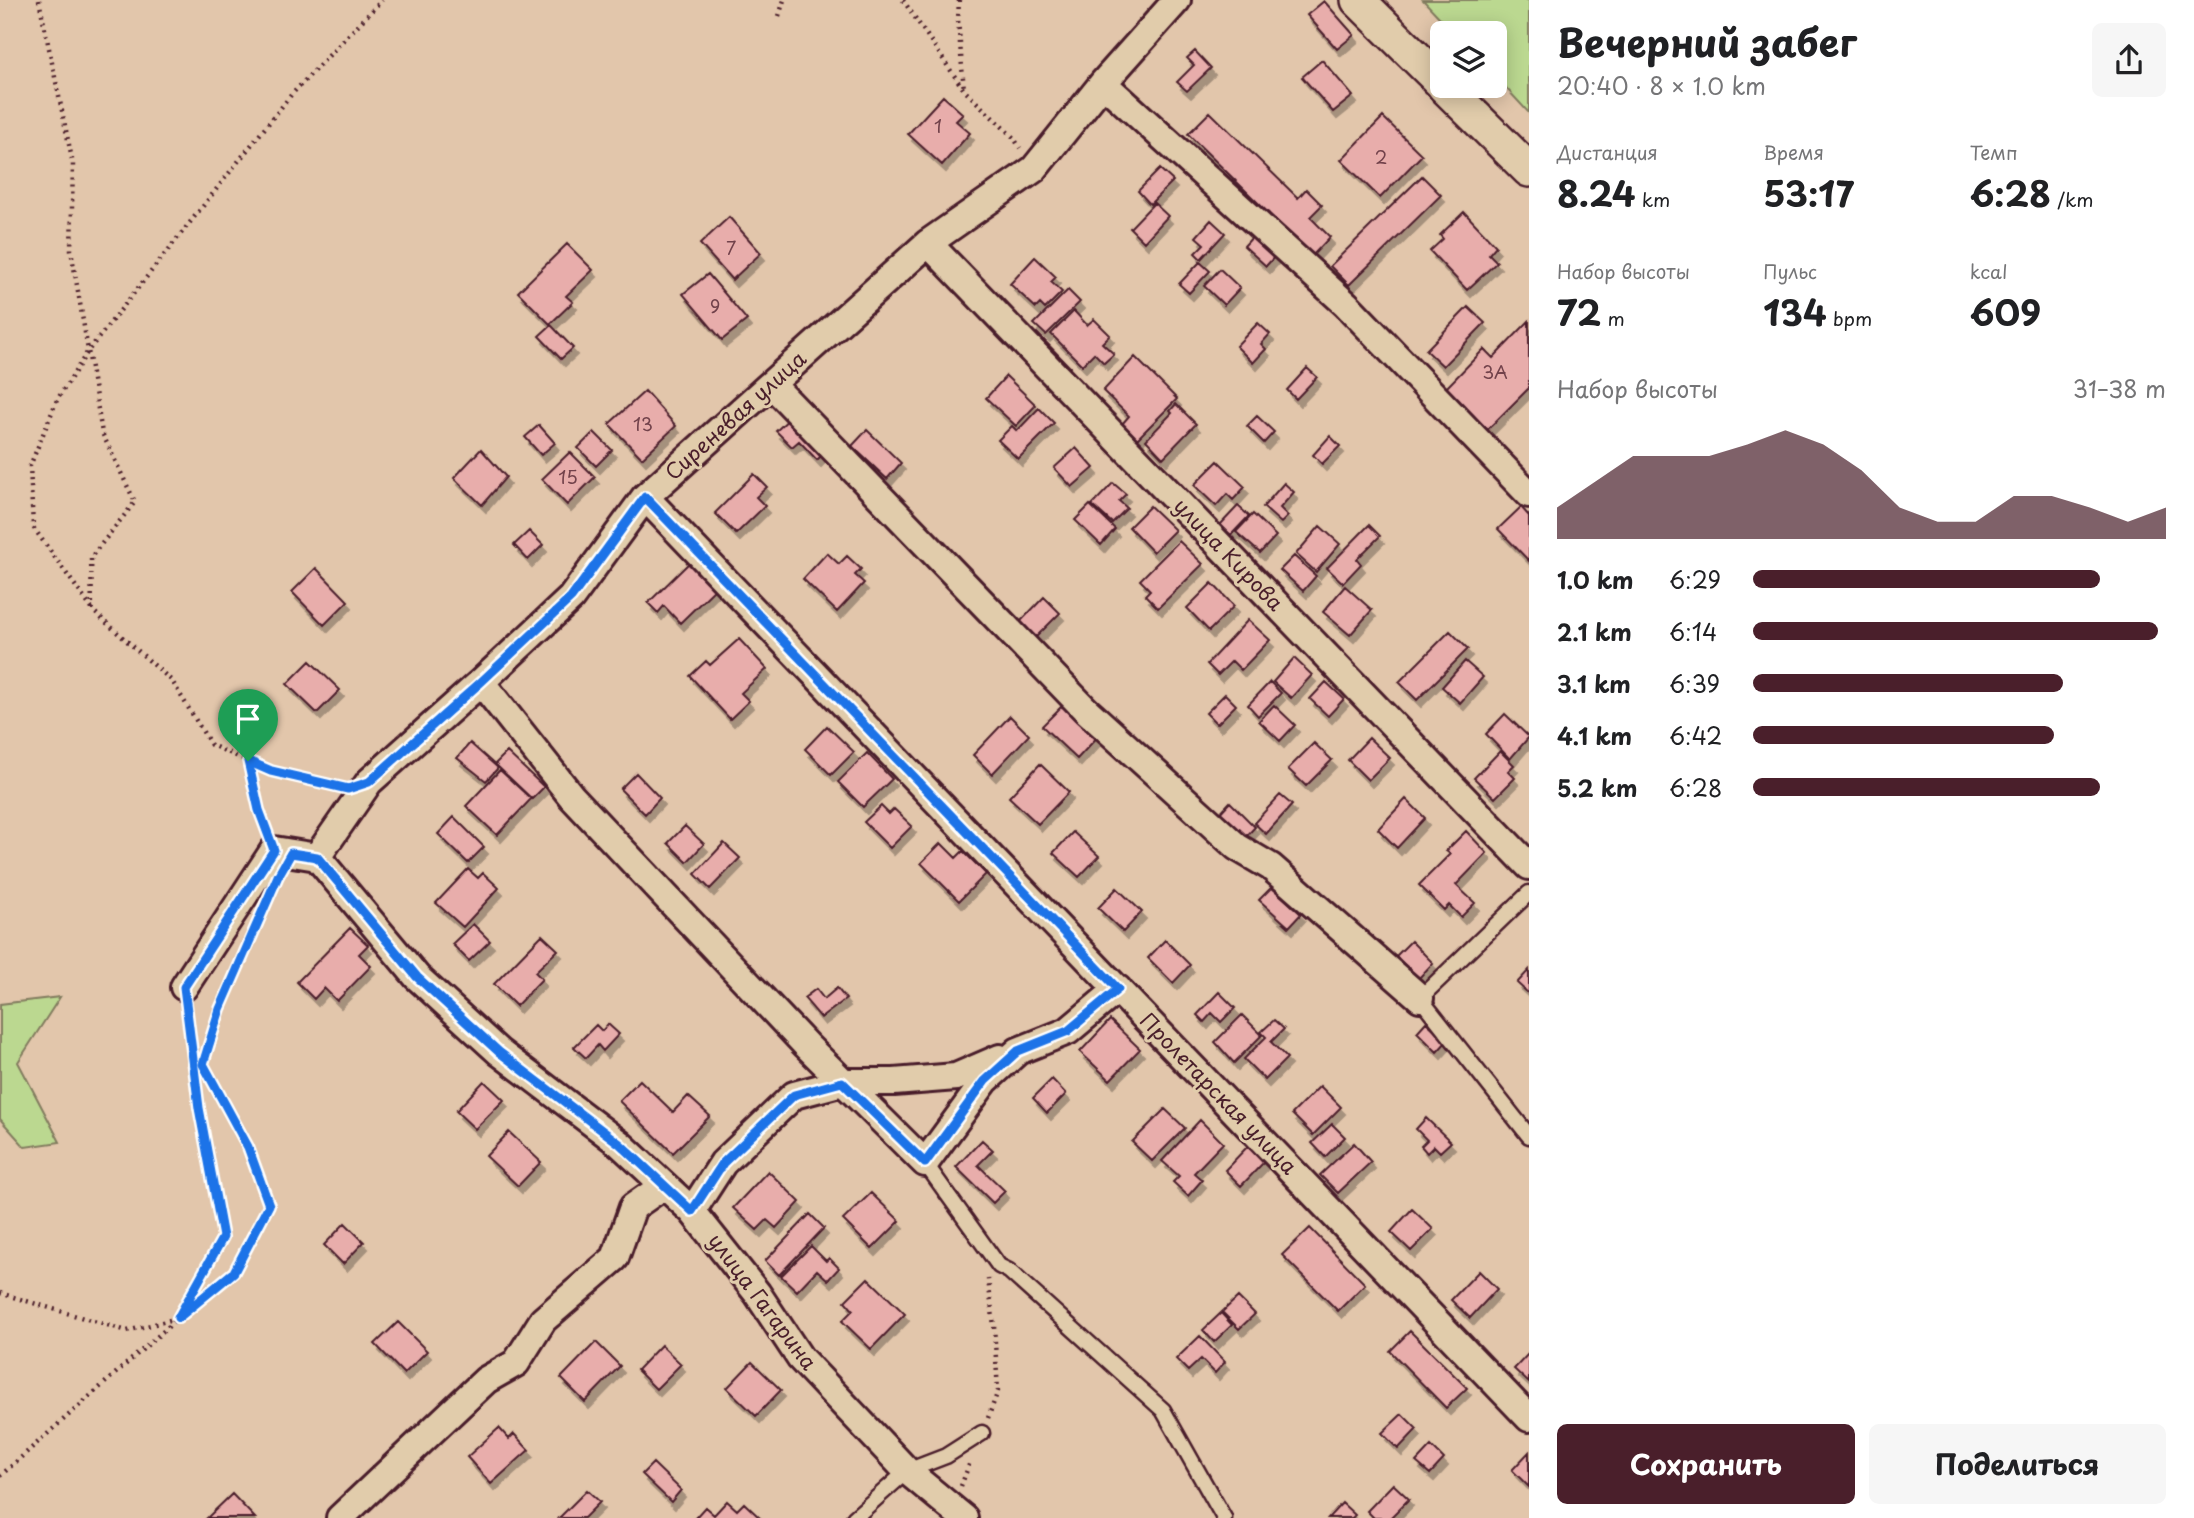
<!DOCTYPE html>
<html lang="ru">
<head>
<meta charset="utf-8">
<style>
	:root { --surface:#fff; --page:#f6f6f6; --text:#202124; --muted:#757577; --accent:#4a1f2b }
	body { margin:0; font-family:"Playpen Sans",sans-serif; background:var(--page); color:var(--text); height:100vh; display:flex; flex-direction:column; font-size:26px; white-space:nowrap }
	* { box-sizing:border-box; margin:0 }
	p { font-size:23px; color:var(--muted) }
	.icon { flex:none; width:38px; height:38px; fill:none; stroke:currentColor; stroke-width:2; stroke-linecap:round; stroke-linejoin:round }
	.map { position:relative; flex:1; overflow:hidden }
	.sheet { display:flex; flex-direction:column; background:var(--surface); width:665px }
	.sheet>* { flex:none }
	.buttons { position:absolute; left:1430px; top:21px; display:grid; gap:14px }
	.buttons a { display:grid; place-items:center; width:77px; height:77px; border-radius:10px; background:var(--surface); box-shadow:0 4px 18px #0003; font-size:35px }
	.pin { position:absolute; display:grid; place-items:center; width:60px; height:60px; color:#fff; margin:-72px -30px; border-radius:50% 50% 50% 0; rotate:-45deg; box-shadow:0 0 7px #0007 }
	.pin .icon { rotate:45deg }
	.round { display:grid; place-items:center; flex:none; width:74px; height:74px; border-radius:10px; background:var(--page) }
	.head { display:flex; align-items:center; justify-content:space-between; height:119px; padding:0 28px }
	h1 { font-size:38px; font-weight:700; line-height:52px }
	.figures { display:grid; grid-template-columns:repeat(3,1fr); gap:10px; height:119px; padding:7px 28px }
	.figures div { display:grid; align-content:center }
	.figures b { font-size:35px; font-weight:700 }
	.figures small { font-size:19px; font-weight:400 }
	.figures p { font-size:19px }
	.chart { height:196px; padding:14px 28px }
	.chart p { display:flex; justify-content:space-between }
	.chart svg { width:100%; height:126px; margin-top:7px; fill:var(--accent); opacity:.7 }
	.primary-button { display:flex; gap:14px; margin-top:auto; padding:14px 28px }
	.primary-button a { flex:1; height:80px; border-radius:10px; background:var(--accent); color:#fff; font-size:28px; font-weight:700; line-height:80px; text-align:center }
	.primary-button a+a { background:var(--page); color:var(--text) }
	ul { padding:0 28px; list-style:none; font-size:23px }
	li { display:grid; grid-template-columns:112px 84px 1fr; align-items:center; height:52px }
	li i { height:18px; border-radius:9px; background:var(--accent) }
	main { display:flex; flex:1; min-height:0 }
	.map>svg:first-child { display:block }
</style>
</head>
<body>
<main>
<div class="map">
<svg width="1529" height="1518" viewBox="0 0 1529 1518">
	<defs>
		<filter id="shadow"><feDropShadow dx="4" dy="7" stdDeviation="0" flood-color="#0004"/></filter>
	</defs>
	<rect width="100%" height="100%" fill="#e2c6ab"/>
	<filter id="ink" filterUnits="userSpaceOnUse"><feTurbulence type="fractalNoise" baseFrequency=".0143" numOctaves="2"/><feDisplacementMap in="SourceGraphic" scale="14" xChannelSelector="R" yChannelSelector="G"/><feConvolveMatrix kernelMatrix="1 2 1 2 8 2 1 2 1" color-interpolation-filters="sRGB"/></filter>
	<g filter="url(#ink)">
		<path fill="#bbd890" stroke="#827c5e" stroke-width="2" d="M 1423,0 L 1529,0 L 1529,113 L 1495,76 L 1494,33 L 1454,33 Z
			M 60,997 L 18,1062 L 60,1142 L 25,1147 L 0,1119 L 0,1004 Z"/>
		<path fill="#e8adab" stroke="#4a1f2b" stroke-width="2" filter="url(#shadow)" d="M 1324,1 L 1354,35 L 1337,49 L 1307,15 Z
			M 1195,51 L 1211,68 L 1187,91 L 1177,82 L 1194,65 L 1187,58 Z
			M 1322,60 L 1353,96 L 1333,112 L 1302,77 Z
			M 943,96 L 963,114 L 956,121 L 970,133 L 942,165 L 908,134 Z
			M 1210,112 L 1298,198 L 1306,189 L 1322,205 L 1310,217 L 1330,237 L 1312,256 L 1188,134 Z
			M 1383,117 L 1422,155 L 1380,198 L 1341,160 Z
			M 1160,169 L 1173,181 L 1150,204 L 1138,191 Z
			M 1422,176 L 1441,195 L 1349,285 L 1330,266 Z
			M 1154,203 L 1168,216 L 1144,242 L 1130,228 Z
			M 1464,212 L 1496,246 L 1489,254 L 1497,262 L 1467,290 L 1430,251 L 1443,239 L 1440,235 Z
			M 729,217 L 761,253 L 732,280 L 700,244 Z
			M 1211,220 L 1225,233 L 1201,259 L 1195,253 L 1204,244 L 1196,237 Z
			M 1255,234 L 1277,254 L 1266,266 L 1244,246 Z
			M 567,244 L 593,270 L 566,296 L 573,302 L 550,324 L 518,292 Z
			M 1035,257 L 1056,277 L 1051,282 L 1062,292 L 1045,309 L 1040,304 L 1036,308 L 1010,284 Z
			M 1200,262 L 1210,271 L 1189,293 L 1179,284 Z
			M 1220,269 L 1240,288 L 1224,305 L 1204,286 Z
			M 708,274 L 747,320 L 722,340 L 683,294 Z
			M 1068,290 L 1080,302 L 1046,335 L 1034,324 Z
			M 1468,307 L 1485,323 L 1443,366 L 1426,350 Z
			M 1074,311 L 1087,325 L 1094,319 L 1110,335 L 1102,343 L 1114,354 L 1104,363 L 1094,353 L 1082,365 L 1051,334 Z
			M 1529,321 L 1529,388 L 1487,430 L 1445,389 L 1484,349 L 1493,358 Z
			M 1258,323 L 1270,334 L 1261,344 L 1266,349 L 1253,363 L 1236,346 Z
			M 551,325 L 573,348 L 561,359 L 539,336 Z
			M 1037,333 L 1070,367 L 1062,375 L 1028,341 Z
			M 1135,357 L 1177,399 L 1137,439 L 1122,424 L 1129,416 L 1103,391 Z
			M 1307,368 L 1317,377 L 1296,399 L 1287,390 Z
			M 1006,376 L 1036,405 L 1016,426 L 986,398 Z
			M 645,391 L 676,426 L 642,458 L 609,424 Z
			M 1176,404 L 1196,424 L 1163,458 L 1146,440 L 1172,413 L 1170,411 Z
			M 1039,408 L 1054,423 L 1018,459 L 998,440 L 1012,426 L 1017,431 Z
			M 793,415 L 827,450 L 817,460 L 799,441 L 792,447 L 776,431 Z
			M 1257,416 L 1274,432 L 1264,443 L 1247,426 Z
			M 539,425 L 555,443 L 541,455 L 525,437 Z
			M 867,430 L 901,463 L 887,479 L 852,446 Z
			M 594,432 L 612,450 L 596,466 L 578,448 Z
			M 1330,436 L 1340,446 L 1322,464 L 1313,455 Z
			M 1076,448 L 1094,468 L 1072,487 L 1054,468 Z
			M 481,449 L 506,477 L 482,505 L 454,478 Z
			M 570,452 L 595,477 L 567,505 L 542,479 Z
			M 1218,461 L 1245,487 L 1233,500 L 1227,494 L 1216,506 L 1194,485 Z
			M 754,474 L 767,487 L 756,497 L 765,506 L 736,534 L 715,513 Z
			M 1113,483 L 1126,494 L 1119,501 L 1127,508 L 1112,523 L 1092,505 Z
			M 1284,483 L 1294,492 L 1280,508 L 1288,516 L 1281,523 L 1263,507 Z
			M 1090,505 L 1115,529 L 1101,545 L 1075,520 Z
			M 1150,506 L 1175,530 L 1153,552 L 1129,527 Z
			M 1238,506 L 1249,516 L 1231,535 L 1220,525 Z
			M 1521,507 L 1529,516 L 1529,561 L 1498,529 Z
			M 1253,514 L 1276,536 L 1260,553 L 1236,532 Z
			M 1369,525 L 1380,536 L 1357,559 L 1361,564 L 1343,583 L 1327,568 Z
			M 1320,526 L 1340,544 L 1316,572 L 1296,554 Z
			M 529,531 L 543,545 L 528,560 L 514,545 Z
			M 1179,541 L 1203,564 L 1158,608 L 1145,595 L 1150,590 L 1140,580 Z
			M 827,553 L 839,564 L 847,556 L 861,569 L 855,575 L 864,583 L 837,612 L 803,579 Z
			M 1294,556 L 1316,576 L 1303,591 L 1280,570 Z
			M 691,561 L 717,587 L 680,623 L 664,606 L 658,613 L 648,603 Z
			M 316,568 L 348,601 L 324,625 L 292,592 Z
			M 1212,583 L 1234,606 L 1209,631 L 1187,608 Z
			M 1345,586 L 1372,610 L 1350,635 L 1323,612 Z
			M 1044,597 L 1060,613 L 1036,637 L 1020,622 Z
			M 1248,620 L 1270,640 L 1241,670 L 1232,661 L 1218,675 L 1207,664 Z
			M 1450,631 L 1468,649 L 1417,700 L 1399,682 Z
			M 739,639 L 767,669 L 741,693 L 749,701 L 730,719 L 690,676 L 706,661 L 710,665 Z
			M 1294,658 L 1312,675 L 1291,698 L 1273,682 Z
			M 310,661 L 340,690 L 317,713 L 287,684 Z
			M 1465,661 L 1483,677 L 1460,703 L 1442,687 Z
			M 1270,682 L 1281,693 L 1258,716 L 1248,705 Z
			M 1326,682 L 1344,699 L 1328,716 L 1310,699 Z
			M 1225,694 L 1236,705 L 1217,724 L 1206,713 Z
			M 1068,700 L 1102,732 L 1077,759 L 1042,726 Z
			M 1274,705 L 1295,725 L 1280,741 L 1259,721 Z
			M 1505,714 L 1529,737 L 1510,759 L 1486,734 Z
			M 1010,716 L 1029,735 L 992,774 L 973,755 Z
			M 827,726 L 854,752 L 831,775 L 805,749 Z
			M 1369,738 L 1390,758 L 1368,780 L 1348,760 Z
			M 470,743 L 498,768 L 486,781 L 457,758 Z
			M 1314,743 L 1332,760 L 1306,786 L 1288,769 Z
			M 1500,751 L 1514,765 L 1508,771 L 1515,778 L 1495,798 L 1474,778 Z
			M 507,752 L 544,787 L 532,799 L 495,764 Z
			M 867,753 L 892,779 L 863,807 L 838,782 Z
			M 1040,764 L 1069,792 L 1038,824 L 1009,797 Z
			M 500,770 L 531,799 L 497,835 L 466,806 Z
			M 636,773 L 660,798 L 645,814 L 620,789 Z
			M 1280,795 L 1292,805 L 1266,834 L 1254,823 Z
			M 1406,799 L 1425,818 L 1397,848 L 1378,829 Z
			M 1230,802 L 1255,827 L 1242,841 L 1216,817 Z
			M 881,806 L 889,814 L 894,809 L 912,826 L 890,848 L 864,822 Z
			M 454,817 L 484,847 L 468,863 L 438,834 Z
			M 685,826 L 704,844 L 687,862 L 668,843 Z
			M 1466,831 L 1487,853 L 1456,885 L 1475,903 L 1461,917 L 1449,905 L 1444,910 L 1419,885 L 1450,854 L 1446,851 Z
			M 1073,832 L 1099,856 L 1079,877 L 1053,853 Z
			M 724,843 L 740,858 L 710,889 L 695,874 Z
			M 941,843 L 956,858 L 963,851 L 986,874 L 959,901 L 921,863 Z
			M 468,869 L 478,878 L 483,873 L 499,888 L 463,927 L 436,903 Z
			M 1272,887 L 1301,914 L 1289,927 L 1259,900 Z
			M 1117,888 L 1142,912 L 1123,932 L 1098,908 Z
			M 473,924 L 490,941 L 469,961 L 452,944 Z
			M 350,928 L 368,945 L 359,954 L 371,966 L 337,1001 L 324,988 L 314,999 L 297,982 Z
			M 542,935 L 558,950 L 535,972 L 542,979 L 516,1006 L 494,984 Z
			M 1165,940 L 1190,965 L 1173,983 L 1148,958 Z
			M 1411,941 L 1433,963 L 1418,979 L 1396,956 Z
			M 1529,970 L 1529,994 L 1517,983 Z
			M 837,988 L 846,999 L 821,1018 L 804,998 L 816,989 L 824,999 Z
			M 1219,992 L 1235,1008 L 1221,1022 L 1212,1013 L 1204,1022 L 1197,1015 Z
			M 1242,1015 L 1262,1035 L 1234,1063 L 1215,1042 Z
			M 1110,1020 L 1140,1049 L 1110,1080 L 1080,1052 Z
			M 1274,1020 L 1284,1029 L 1271,1042 L 1287,1058 L 1265,1080 L 1244,1059 L 1266,1037 L 1261,1032 Z
			M 1426,1022 L 1447,1041 L 1437,1052 L 1417,1032 Z
			M 608,1024 L 619,1034 L 603,1051 L 598,1045 L 586,1058 L 574,1047 L 596,1025 L 602,1031 Z
			M 1052,1079 L 1066,1094 L 1047,1113 L 1033,1098 Z
			M 640,1080 L 673,1112 L 688,1096 L 710,1116 L 673,1153 L 619,1101 Z
			M 484,1081 L 504,1100 L 475,1129 L 456,1111 Z
			M 1320,1086 L 1341,1107 L 1313,1135 L 1292,1114 Z
			M 1165,1109 L 1185,1128 L 1152,1161 L 1132,1142 Z
			M 1426,1118 L 1451,1142 L 1440,1152 L 1434,1146 L 1427,1153 L 1421,1146 L 1427,1140 L 1416,1129 Z
			M 1200,1120 L 1223,1143 L 1194,1173 L 1202,1180 L 1188,1196 L 1173,1182 L 1179,1176 L 1162,1161 Z
			M 1332,1124 L 1345,1137 L 1325,1157 L 1312,1143 Z
			M 509,1132 L 541,1162 L 518,1186 L 486,1156 Z
			M 982,1140 L 993,1150 L 978,1165 L 1005,1191 L 993,1203 L 956,1167 Z
			M 1354,1143 L 1371,1162 L 1338,1193 L 1320,1175 Z
			M 1249,1145 L 1265,1161 L 1241,1186 L 1225,1170 Z
			M 768,1171 L 800,1202 L 776,1228 L 767,1220 L 757,1230 L 733,1208 Z
			M 871,1193 L 900,1221 L 872,1249 L 843,1220 Z
			M 1412,1209 L 1433,1229 L 1411,1251 L 1391,1232 Z
			M 810,1214 L 824,1228 L 779,1275 L 765,1261 Z
			M 345,1223 L 364,1242 L 343,1264 L 324,1245 Z
			M 1310,1228 L 1365,1284 L 1338,1311 L 1282,1255 Z
			M 811,1246 L 826,1261 L 829,1258 L 839,1268 L 828,1280 L 817,1270 L 797,1291 L 781,1276 Z
			M 1479,1271 L 1497,1289 L 1470,1318 L 1451,1300 Z
			M 868,1278 L 905,1314 L 871,1349 L 842,1321 L 853,1310 L 845,1301 Z
			M 1238,1297 L 1255,1314 L 1239,1329 L 1222,1312 Z
			M 1221,1313 L 1232,1325 L 1214,1342 L 1203,1330 Z
			M 398,1322 L 427,1351 L 404,1374 L 375,1344 Z
			M 1410,1331 L 1467,1388 L 1446,1408 L 1390,1351 Z
			M 1200,1336 L 1225,1362 L 1215,1373 L 1201,1359 L 1188,1371 L 1176,1359 Z
			M 596,1342 L 620,1366 L 585,1402 L 561,1378 Z
			M 661,1345 L 681,1364 L 656,1389 L 637,1370 Z
			M 1529,1353 L 1529,1383 L 1514,1369 Z
			M 752,1362 L 781,1390 L 756,1416 L 727,1388 Z
			M 1402,1414 L 1417,1429 L 1398,1449 L 1382,1433 Z
			M 499,1428 L 509,1439 L 514,1434 L 529,1450 L 491,1484 L 467,1457 Z
			M 1431,1446 L 1444,1459 L 1430,1474 L 1416,1462 Z
			M 1529,1452 L 1529,1487 L 1512,1470 Z
			M 653,1463 L 681,1490 L 671,1502 L 642,1474 Z
			M 1393,1484 L 1409,1499 L 1390,1518 L 1374,1518 L 1367,1511 Z
			M 587,1490 L 600,1502 L 584,1518 L 559,1518 Z
			M 232,1494 L 255,1518 L 207,1518 Z
			M 727,1501 L 737,1510 L 744,1503 L 760,1518 L 695,1518 L 705,1507 L 714,1515 Z
			M 1342,1503 L 1355,1515 L 1352,1518 L 1328,1518 Z"/>
		<g fill="none" stroke-linecap="round" stroke-linejoin="round">
			<g stroke="#4a1f2b" stroke-width="19">
				<path id="service" d="M 1529,893 L 1420,998 L 1529,1136
					M 925,1163 L 999,1266 L 1009,1271 L 1163,1410 L 1224,1518
					M 854,1518 L 907,1471 L 946,1456 L 982,1433"/>
			</g>
			<g stroke="#4a1f2b" stroke-width="32">
				<path id="minor" d="M 1103,83 L 1346,304 L 1529,494
					M 928,243 L 1529,866
					M 772,385 L 1086,710 L 1237,847 L 1271,867 L 1420,998
					M 645,497 L 1529,1418
					M 481,682 L 572,797 L 806,1045 L 925,1163 L 985,1081 L 1018,1051 L 1068,1031 L 1118,989
					M 317,857 L 417,977 L 499,1052 L 620,1144 L 692,1211 L 757,1293 L 800,1358 L 907,1471 L 964,1518
					M 184,987 L 274,850 L 317,857 L 369,782 L 481,682 L 571,598 L 645,497 L 928,243 L 1034,169 L 1103,83 L 1177,0
					M 692,1211 L 723,1163 L 794,1095 L 843,1082 L 894,1082 L 956,1077 L 1000,1058
					M 340,1518 L 486,1380 L 516,1363 L 543,1320 L 615,1258 L 633,1207 L 663,1186"/>
			</g>
			<g stroke="#4a1f2b" stroke-width="38">
				<path id="tertiary" d="M 1358,0 L 1442,83
					M 1444,86 L 1529,170"/>
			</g>
			<path stroke="#4a1f2b" stroke-width="4.5" stroke-dasharray="2 5" stroke-linecap="butt" d="M 39,0 L 73,164 L 71,250 L 102,433 L 135,502 L 91,557 L 92,610 L 172,681 L 211,745 L 271,771 L 338,786
				M 903,0 L 964,90 L 1014,138 L 1020,148
				M 959,0 L 958,20 L 964,90
				M 779,16 L 784,0
				M 92,609 L 33,527 L 30,466 L 57,400 L 88,351 L 291,95 L 382,0
				M 248,761 L 259,810 L 266,829
				M 203,1063 L 220,1009 L 258,921
				M 0,1293 L 127,1331 L 178,1318 L 234,1272 L 269,1205 L 248,1147 L 193,1046
				M 988,1418 L 998,1391 L 994,1326 L 988,1279
				M 0,1476 L 178,1318 L 223,1237 L 199,1108 L 187,1008
				M 961,1486 L 970,1462"/>
			<use href="#service" stroke="#e1ccab" stroke-width="14"/>
			<use href="#minor" stroke="#e1ccab" stroke-width="26"/>
			<use href="#tertiary" stroke="#e1ccab" stroke-width="33"/>
		</g>
	</g>
	<g fill="none" stroke-linecap="round" stroke-linejoin="round" filter="url(#ink)">
		<g stroke="#fff" stroke-width="14">
			<path id="route" d="M 645,497 L 1118,989 L 1068,1031 L 1018,1051 L 985,1081 L 925,1163 L 842,1082 L 794,1095 L 723,1163 L 692,1211 L 620,1144 L 499,1052 L 417,977 L 317,857 L 291,853 L 278,876 L 220,1009 L 203,1064 L 248,1147 L 269,1205 L 234,1272 L 178,1318 L 223,1237 L 199,1108 L 184,987 L 274,850 L 259,810 L 248,761 L 271,771 L 348,789 L 369,782 L 481,682 L 571,598 Z"/>
		</g>
		<use href="#route" stroke="#1a73e8" stroke-width="9"/>
	</g>
	<g text-anchor="middle" stroke-width="6" stroke-linejoin="round" paint-order="stroke">
		<g font-size="18" fill="#72424b">
			<text x="938" y="133">1</text>
			<text x="1381" y="164">2</text>
			<text x="731" y="255">7</text>
			<text x="715" y="313">9</text>
			<text x="1495" y="379">3А</text>
			<text x="643" y="431">13</text>
			<text x="568" y="484">15</text>
		</g>
		<g font-size="21" fill="#4a1f2b" stroke="#e1ccab">
			<text transform="translate(736 416) rotate(-42)" y="7">Сиреневая улица</text>
			<text transform="translate(1228 555) rotate(46)" y="7">улица Кирова</text>
			<text transform="translate(1218 1094) rotate(46)" y="7">Пролетарская улица</text>
			<text transform="translate(762 1302) rotate(53)" y="7">улица Гагарина</text>
		</g>
	</g>
</svg>
<div class="buttons">
<a><svg class="icon" aria-label="layers" viewBox="0 0 24 24"><path d="M12 4l9 5-9 5-9-5zM3 14l9 5 9-5"/></svg></a>
</div>
<div class="pin" style="left:248px;top:761px;background:#1e9e55"><svg class="icon" aria-label="arrive" viewBox="0 0 24 24"><path d="M6 21V4h12l-3 4 3 4H6"/></svg></div>
</div>
<section class="sheet">
<div class="head"><div><h1>Вечерний забег</h1><p>20:40 · 8 × 1.0 km</p></div><a class="round"><svg class="icon" aria-label="share" viewBox="0 0 24 24"><path d="M12 15V3M7 8l5-5 5 5M5 13v7h14v-7"/></svg></a></div>
<div class="figures">
<div><p>Дистанция</p><b>8.24<small> km</small></b></div>
<div><p>Время</p><b>53:17</b></div>
<div><p>Темп</p><b>6:28<small> /km</small></b></div>
</div>
<div class="figures">
<div><p>Набор высоты</p><b>72<small> m</small></b></div>
<div><p>Пульс</p><b>134<small> bpm</small></b></div>
<div><p>kcal</p><b>609</b></div>
</div>
<div class="chart"><p><span>Набор высоты</span>31–38 m</p>
<svg viewBox="0 0 160 44" preserveAspectRatio="none"><path d="M0 44V33L10 24L20 15L30 15L40 15L50 11L60 6L70 11L80 20L90 33L100 38L110 38L120 29L130 29L140 33L150 38L160 33V44z"/></svg>
</div>
<ul>
<li><b>1.0 km</b>6:29<i style="width:84%"></i></li>
<li><b>2.1 km</b>6:14<i style="width:98%"></i></li>
<li><b>3.1 km</b>6:39<i style="width:75%"></i></li>
<li><b>4.1 km</b>6:42<i style="width:73%"></i></li>
<li><b>5.2 km</b>6:28<i style="width:84%"></i></li>
</ul>
<div class="primary-button"><a>Сохранить</a><a>Поделиться</a></div>
</section>
</main>
</body>
</html>
